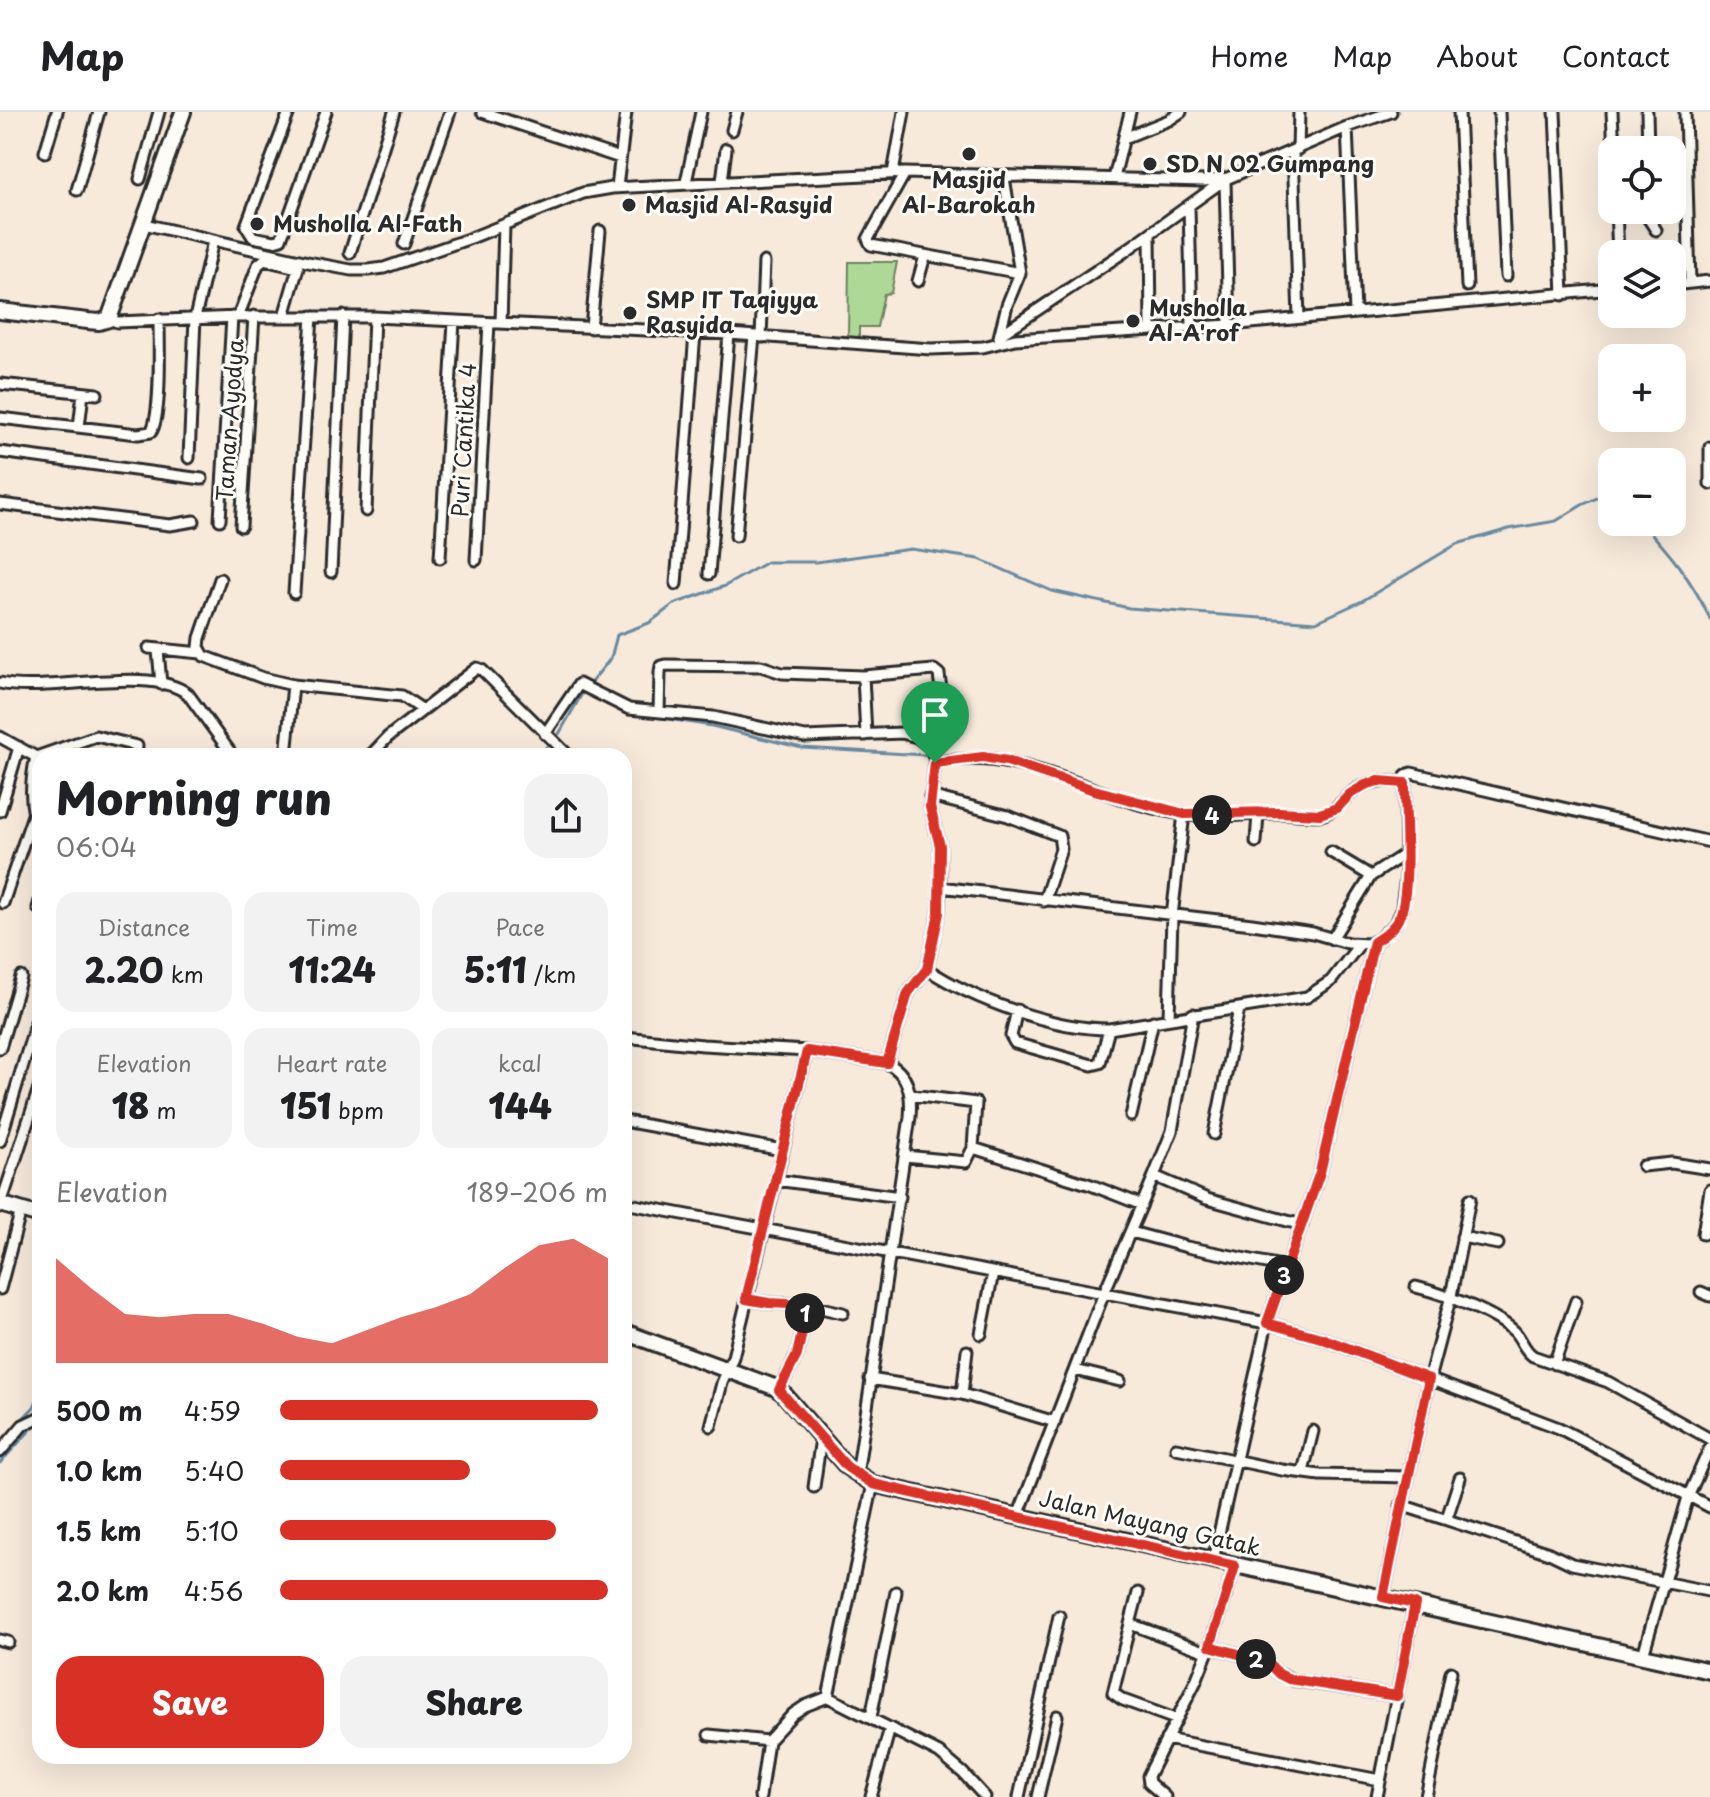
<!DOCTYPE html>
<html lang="en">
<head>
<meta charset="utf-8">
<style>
	:root { --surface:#fff; --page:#f2f2f2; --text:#202124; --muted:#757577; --line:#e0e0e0; --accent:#d93025 }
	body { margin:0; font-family:"Playpen Sans",sans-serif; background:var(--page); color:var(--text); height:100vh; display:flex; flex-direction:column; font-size:30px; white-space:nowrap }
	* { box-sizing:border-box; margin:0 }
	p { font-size:26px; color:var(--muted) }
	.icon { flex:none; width:44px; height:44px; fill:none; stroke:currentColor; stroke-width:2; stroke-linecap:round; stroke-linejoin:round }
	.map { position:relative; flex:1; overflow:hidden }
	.panel { position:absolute; left:32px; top:636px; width:600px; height:1016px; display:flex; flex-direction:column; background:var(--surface); border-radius:24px; box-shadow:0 8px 32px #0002 }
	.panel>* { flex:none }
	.buttons { position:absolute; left:1598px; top:24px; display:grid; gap:16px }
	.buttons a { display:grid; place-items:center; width:88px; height:88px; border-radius:16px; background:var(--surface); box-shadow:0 8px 32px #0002; font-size:40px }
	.pin { position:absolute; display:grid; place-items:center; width:68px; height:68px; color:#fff; margin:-82px -34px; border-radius:50% 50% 50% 0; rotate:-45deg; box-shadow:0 0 8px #0007 }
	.pin .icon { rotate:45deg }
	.km { position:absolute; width:40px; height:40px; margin:-20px; border-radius:50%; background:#222; color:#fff; font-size:22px; line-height:40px; text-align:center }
	.round { display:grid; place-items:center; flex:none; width:84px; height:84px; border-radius:24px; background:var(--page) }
	.overview { display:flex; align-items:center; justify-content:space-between; height:136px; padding:0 24px }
	h1 { font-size:44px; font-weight:800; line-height:60px }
	.metrics { display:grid; grid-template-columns:repeat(3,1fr); gap:12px; height:136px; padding:8px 24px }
	.metrics div { display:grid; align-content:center; border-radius:20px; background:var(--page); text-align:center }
	.metrics b { font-size:34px; font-weight:800 }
	.metrics small { font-size:22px; font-weight:400 }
	.metrics p { font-size:22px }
	.chart { height:224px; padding:16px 24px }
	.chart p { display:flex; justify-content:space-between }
	.chart svg { width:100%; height:144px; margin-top:8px; fill:var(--accent); opacity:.7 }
	.action { display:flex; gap:16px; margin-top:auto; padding:16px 24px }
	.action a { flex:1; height:92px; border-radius:24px; background:var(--accent); color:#fff; font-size:32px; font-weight:800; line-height:92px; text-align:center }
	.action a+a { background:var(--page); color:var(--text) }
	ul { padding:0 24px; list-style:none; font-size:26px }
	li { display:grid; grid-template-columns:128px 96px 1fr; align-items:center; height:60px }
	li i { height:20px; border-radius:10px; background:var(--accent) }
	header { display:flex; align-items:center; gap:48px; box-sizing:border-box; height:112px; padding:0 40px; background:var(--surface); border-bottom:2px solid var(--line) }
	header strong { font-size:38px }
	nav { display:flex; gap:44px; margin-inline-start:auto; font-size:28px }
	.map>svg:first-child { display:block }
</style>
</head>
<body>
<header>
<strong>Map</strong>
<nav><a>Home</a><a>Map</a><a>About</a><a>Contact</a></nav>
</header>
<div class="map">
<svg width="1710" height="1685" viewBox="0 0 1710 1685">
	<rect width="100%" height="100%" fill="#f7eadb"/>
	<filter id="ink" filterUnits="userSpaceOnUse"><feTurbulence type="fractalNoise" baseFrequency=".0125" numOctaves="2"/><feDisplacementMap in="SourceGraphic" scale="16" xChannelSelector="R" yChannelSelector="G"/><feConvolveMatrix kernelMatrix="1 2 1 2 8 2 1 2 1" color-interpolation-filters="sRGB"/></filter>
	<g filter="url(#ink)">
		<path fill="#aed895" stroke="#6c8260" stroke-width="2" d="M 849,150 L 897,150 L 891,181 L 884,182 L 877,215 L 859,215 L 859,225 L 848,225 Z"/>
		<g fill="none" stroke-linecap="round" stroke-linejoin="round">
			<path stroke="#688aa1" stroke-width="3" d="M 1641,410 C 1669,440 1693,469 1710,507
				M 598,586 L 620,597
				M 643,603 L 712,614 L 802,636 L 943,644 L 997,641 L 1018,649
				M 559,622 L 583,580 L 611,546 L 617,523 L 649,511 L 674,492 L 725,474 L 767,450 L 816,450 L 911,437 L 979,447 L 1052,479 L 1129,496 L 1316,510 L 1362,489 L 1457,432 L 1509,417 L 1556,409 L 1582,393 L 1612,379
				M 543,644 L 546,635
				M 1394,666 L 1419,667
				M 1265,697 L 1281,697
				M 0,1330 L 34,1295 L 40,1281
				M 0,1351 L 34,1314 L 29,1300"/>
			<g stroke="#2b2b2b" stroke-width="15">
				<path id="street" d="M 289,0 L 246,114 L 253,125 L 274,129 L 281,127 L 326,0
					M 482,0 L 620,46
					M 1459,0 L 1467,174
					M 1499,0 L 1506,164
					M 1555,0 L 1563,183
					M 1612,0 L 1614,38
					M 1647,0 L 1648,38
					M 1685,0 L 1690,171
					M 1347,15 L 1355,201
					M 732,18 L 737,0
					M 1124,26 L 1169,8 L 1181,0
					M 1298,37 L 1299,0
					M 1293,39 L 1299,206
					M 45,40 L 57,0
					M 893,61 L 904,0
					M 905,61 L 868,127 L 871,133 L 1020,161
					M 1114,66 L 1130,0
					M 140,67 L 159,0
					M 722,69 L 726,37
					M 1225,69 L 1229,213
					M 686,70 L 701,0
					M 617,75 L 626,0
					M 77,78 L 99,0
					M 1189,95 L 1192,214
					M 1616,98 L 1618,142
					M 1648,98 L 1648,106 L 1656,118
					M 144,112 L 308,150 L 351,158 L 368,158 L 384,156 L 471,126 L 583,81 L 612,76 L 905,61 L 1204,69 L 1228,66 L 1347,15 L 1391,0
					M 1150,122 L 1151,217
					M 404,132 L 450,0
					M 350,141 L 394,0
					M 918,169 L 925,144
					M 1672,173 L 1710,169
					M 238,205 L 258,153 L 264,148 L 298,156 L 284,204
					M 109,207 L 117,210 L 238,205 L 374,205 L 729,222 L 931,237 L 983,235 L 1015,227 L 1229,213 L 1612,177
					M 501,211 L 504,113
					M 591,216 L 600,119
					M 1000,223 L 1124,140 L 1227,66
					M 761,225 L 764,150
					M 999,225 L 1007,193 L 1020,161 L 1004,66
					M 0,272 L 97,282
					M 0,306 L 138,322 L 151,320 C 162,303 159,232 159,207
					M 79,315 L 83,281
					M 1710,335 L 1710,372
					M 0,340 L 202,367
					M 189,346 L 195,206 L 213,129
					M 0,392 L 170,413 L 194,409
					M 366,399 L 374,205
					M 220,408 L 232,205
					M 241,414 L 254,204
					M 736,424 L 754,224
					M 440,446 L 454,209
					M 476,448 L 489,211
					M 331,460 L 343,204
					M 709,462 L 729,222
					M 220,467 L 200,526 L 199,535 L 204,544 L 263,566 L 293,573 L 402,584 L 423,598
					M 676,472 L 695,221
					M 294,481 L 312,204
					M 149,536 L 201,541
					M 158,538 L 161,572
					M 863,564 L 866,623
					M 0,571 C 48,582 150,552 188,582 L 233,644
					M 659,600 L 660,560 L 661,554 L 665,553 L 761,554 L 782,561 L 863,564 L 934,558 L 939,562 C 941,583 952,622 932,636
					M 545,622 L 579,572 L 629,597 L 713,605 L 805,625 L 902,621 L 917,625 L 929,634 L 933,640 L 935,651 L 930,695 L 940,734 L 940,775 L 939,801 L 927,857 L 908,881 L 887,951
					M 0,625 L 36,645 C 30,670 29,697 40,721
					M 286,644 L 293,573
					M 370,644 L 388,625 L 477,556 L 482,558 L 569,644
					M 36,645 L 96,624 L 137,634 L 136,644
					M 935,651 C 1022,632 1098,690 1183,702 C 1213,707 1245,702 1275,701 C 1291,700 1307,705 1324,702 C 1334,699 1340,692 1348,684 C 1365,668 1383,668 1405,671
					M 930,684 L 1008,704 L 1059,724 L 1061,737 L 1044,789
					M 0,699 L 19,635
					M 1256,730 L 1258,702
					M 1331,740 L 1371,764
					M 940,775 L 1252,812 L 1313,821 L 1348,831 L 1369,832 L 1379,827 L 1395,812 L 1402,796 L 1406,764 L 1405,671 L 1406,664 L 1411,661 L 1710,730
					M 3,791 L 33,703
					M 38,796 L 40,789
					M 1332,827 L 1371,764 L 1405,742
					M 927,857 C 974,888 1053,917 1109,917 L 1307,885 L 1331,869 L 1359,833
					M 1017,898 L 1011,924 L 1015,931 L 1092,953 L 1100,951 L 1109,917
					M 1169,905 L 1172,804 L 1184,702
					M 624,925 L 703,933 L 807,939
					M 0,936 L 21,865
					M 911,983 L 976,991 L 973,1036
					M 1131,1004 L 1153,909
					M 624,1009 L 782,1038
					M 1214,1022 L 1239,897
					M 0,1029 L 40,897
					M 905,1044 L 966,1050 L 973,1036 L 1091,1073 L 1142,1093
					M 1643,1054 L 1672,1051 L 1710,1057
					M 1154,1064 L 1172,1019 L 1193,902
					M 776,1068 L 900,1085
					M 624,1091 L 1104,1181 L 1154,1064 L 1207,1087 L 1302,1113
					M 1,1092 L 40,973
					M 1131,1120 L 1187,1135 L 1287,1155
					M 1703,1122 L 1710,1078
					M 1462,1125 L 1498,1132
					M 1416,1175 C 1444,1182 1493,1200 1514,1219 C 1522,1227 1523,1237 1533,1244 L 1608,1270 L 1710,1327
					M 0,1177 L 21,1098
					M 1701,1180 L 1710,1184
					M 746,1187 L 769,1191 L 808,1193 L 843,1201
					M 981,1222 L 993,1161
					M 1554,1252 L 1576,1189
					M 1075,1258 L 1120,1269
					M 870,1267 L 962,1282 L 1055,1310
					M 779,1278 L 797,1243 L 808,1193
					M 962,1282 L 967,1239
					M 711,1314 L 722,1271 L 733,1245 L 807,939 L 887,951 C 909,962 912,982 910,1005 L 857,1363
					M 1176,1336 L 1282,1358 L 1320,1363 L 1407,1365
					M 0,1340 L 23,1313 L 40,1305
					M 1303,1360 L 1313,1319
					M 873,1372 L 828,1585 L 939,1641 L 963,1661 L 985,1685
					M 814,1375 L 821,1326
					M 1401,1393 L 1549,1441 L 1572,1452 L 1708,1479
					M 1018,1404 L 1104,1181 L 1267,1211 L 1321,1226 L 1429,1267 L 1451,1184 L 1470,1087
					M 1447,1406 L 1460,1366
					M 1213,1448 L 1267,1211 L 1320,1060 L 1374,830
					M 1383,1485 L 1429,1267 L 1559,1316 L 1710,1395
					M 1130,1512 L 1138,1481
					M 0,1528 L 8,1530
					M 1210,1534 L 1267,1550 L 1279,1562 L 1293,1568 L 1397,1584
					M 1643,1543 L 1688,1385 L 1710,1335
					M 871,1605 L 896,1480
					M 1175,1607 L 1123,1588 L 1113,1581 L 1130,1512 L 1207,1540
					M 709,1623 L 768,1629 L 793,1602 L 805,1594 L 828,1585
					M 1166,1627 L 1380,1668
					M 760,1685 L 768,1629
					M 871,1685 L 890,1616
					M 1019,1685 L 1059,1504
					M 1038,1685 L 1057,1604
					M 1165,1685 L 1149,1671 L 1148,1664 L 1196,1569 L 1210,1534 L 1235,1454
					M 1377,1685 L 1415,1492
					M 1426,1685 L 1451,1560"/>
			</g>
			<g stroke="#2b2b2b" stroke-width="20">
				<path id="secondary" d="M 0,199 L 88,209 L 99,210 L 109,207 L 183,0
					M 0,1092 L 40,1104
					M 624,1220 L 774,1275 L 783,1281 L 847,1355 L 873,1372 L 1710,1559"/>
			</g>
			<use href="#street" stroke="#fdfcf7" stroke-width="9"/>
			<use href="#secondary" stroke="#fdfcf7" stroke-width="14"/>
		</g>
	</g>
	<g fill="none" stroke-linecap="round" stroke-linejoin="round" filter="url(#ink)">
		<g stroke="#fff" stroke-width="16">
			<path id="route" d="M 983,645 L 1007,649 L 1094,678 L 1184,702 L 1278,700 L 1320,702 L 1337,696 L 1350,682 L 1365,673 L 1378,669 L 1405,671 C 1405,702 1411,777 1400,804 C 1395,815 1384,824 1374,830 L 1320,1060 L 1267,1211 L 1321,1226 L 1429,1267 L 1383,1485 L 1415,1492 L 1397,1584 L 1289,1567 L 1279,1562 L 1267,1550 L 1210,1534 L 1235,1454 L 873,1372 L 847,1355 L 779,1278 L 797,1243 L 808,1193 L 769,1191 L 746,1187 L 807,939 L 887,951 L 908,881 L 927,857 L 939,801 L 940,734 L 930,695 L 935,651 Z"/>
		</g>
		<use href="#route" stroke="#d93025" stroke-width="10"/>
	</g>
	<g fill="#2b2b2b" stroke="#fdfcf7" stroke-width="3">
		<circle cx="969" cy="42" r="8"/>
		<circle cx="1150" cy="52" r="8"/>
		<circle cx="629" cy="93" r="8"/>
		<circle cx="257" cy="112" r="8"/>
		<circle cx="630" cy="201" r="8"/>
		<circle cx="1133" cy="209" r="8"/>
	</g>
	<g text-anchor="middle" stroke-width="6" stroke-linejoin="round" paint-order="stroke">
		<g font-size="22" font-weight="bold" fill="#2b2b2b" stroke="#fdfcf7" text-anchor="start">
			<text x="1166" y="60">SD N 02 Gumpang</text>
			<text x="969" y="76" text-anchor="middle">Masjid<tspan x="969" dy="25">Al-Barokah</tspan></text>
			<text x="645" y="101">Masjid Al-Rasyid</text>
			<text x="273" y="120">Musholla Al-Fath</text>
			<text x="646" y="196">SMP IT Taqiyya<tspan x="646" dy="25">Rasyida</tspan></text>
			<text x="1149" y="204">Musholla<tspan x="1149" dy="25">Al-A'rof</tspan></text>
		</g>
		<g font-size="22" fill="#2b2b2b" stroke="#fdfcf7">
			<text transform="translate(230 308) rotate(-86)" y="8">Taman Ayodya</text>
			<text transform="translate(464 328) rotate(-87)" y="8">Puri Cantika 4</text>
			<text transform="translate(1150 1411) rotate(13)" y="8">Jalan Mayang Gatak</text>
		</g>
	</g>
</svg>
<div class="buttons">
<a><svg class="icon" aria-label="locate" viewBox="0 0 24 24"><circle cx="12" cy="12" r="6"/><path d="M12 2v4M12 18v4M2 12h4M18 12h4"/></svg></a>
<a><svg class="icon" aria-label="layers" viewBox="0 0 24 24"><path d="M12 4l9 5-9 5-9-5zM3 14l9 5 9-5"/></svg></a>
<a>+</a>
<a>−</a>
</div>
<div class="pin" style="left:935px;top:651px;background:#1e9e55"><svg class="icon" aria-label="arrive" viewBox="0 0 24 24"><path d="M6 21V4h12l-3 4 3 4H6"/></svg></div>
<b class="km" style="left:805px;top:1201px">1</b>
<b class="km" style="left:1256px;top:1547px">2</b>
<b class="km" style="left:1284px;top:1163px">3</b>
<b class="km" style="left:1212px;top:703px">4</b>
<section class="panel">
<div class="overview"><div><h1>Morning run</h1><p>06:04</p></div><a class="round"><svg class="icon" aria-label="share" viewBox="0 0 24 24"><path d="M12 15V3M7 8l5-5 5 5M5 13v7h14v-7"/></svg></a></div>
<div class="metrics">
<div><p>Distance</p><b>2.20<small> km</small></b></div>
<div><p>Time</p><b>11:24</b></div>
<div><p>Pace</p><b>5:11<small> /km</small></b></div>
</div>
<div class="metrics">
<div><p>Elevation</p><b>18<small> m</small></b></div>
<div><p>Heart rate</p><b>151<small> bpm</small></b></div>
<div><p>kcal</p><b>144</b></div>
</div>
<div class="chart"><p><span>Elevation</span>189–206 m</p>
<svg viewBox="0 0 160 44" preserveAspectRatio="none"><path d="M0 44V12L10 21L20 29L30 30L40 29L50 29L60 32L70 36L80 38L90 34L100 30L110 27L120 23L130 15L140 8L150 6L160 12V44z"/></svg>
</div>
<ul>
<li><b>500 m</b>4:59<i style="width:97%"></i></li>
<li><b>1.0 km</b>5:40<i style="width:58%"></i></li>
<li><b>1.5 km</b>5:10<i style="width:84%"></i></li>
<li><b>2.0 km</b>4:56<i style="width:100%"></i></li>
</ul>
<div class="action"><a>Save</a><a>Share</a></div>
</section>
</div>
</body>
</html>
